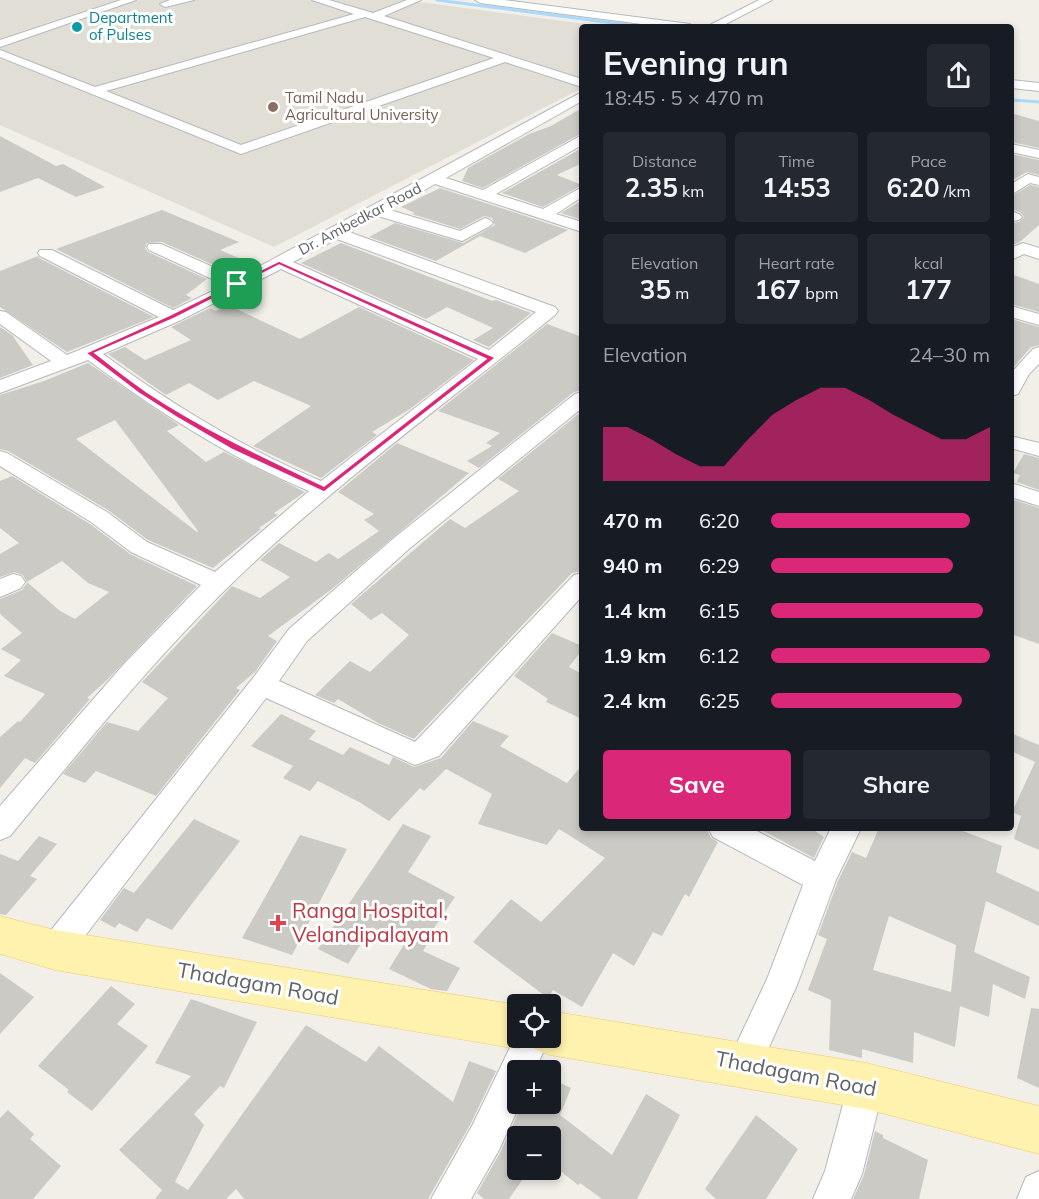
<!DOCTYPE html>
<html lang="en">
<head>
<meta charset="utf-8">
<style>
	:root { --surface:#171b24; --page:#242831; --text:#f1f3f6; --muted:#9ea1a6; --accent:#db2777 }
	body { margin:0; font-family:Mulish,sans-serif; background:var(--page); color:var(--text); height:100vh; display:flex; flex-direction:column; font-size:22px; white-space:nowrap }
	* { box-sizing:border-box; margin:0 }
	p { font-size:20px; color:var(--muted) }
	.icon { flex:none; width:33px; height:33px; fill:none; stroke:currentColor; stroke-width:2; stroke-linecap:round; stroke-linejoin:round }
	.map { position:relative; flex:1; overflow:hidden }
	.sheet { position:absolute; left:579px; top:24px; width:435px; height:807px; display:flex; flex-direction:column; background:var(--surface); border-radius:6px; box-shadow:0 3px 9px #0003 }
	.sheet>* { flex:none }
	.buttons { position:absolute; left:507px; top:994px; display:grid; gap:12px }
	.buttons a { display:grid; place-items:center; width:54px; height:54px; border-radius:6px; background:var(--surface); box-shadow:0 3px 9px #0003; font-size:30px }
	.pin { position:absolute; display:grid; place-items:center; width:51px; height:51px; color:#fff; margin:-26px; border-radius:12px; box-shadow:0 3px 9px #0006 }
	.round { display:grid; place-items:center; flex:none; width:63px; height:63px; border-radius:6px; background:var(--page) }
	.overview { display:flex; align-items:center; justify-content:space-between; height:102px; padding:0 24px }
	h1 { font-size:33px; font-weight:700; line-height:45px }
	.stats { display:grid; grid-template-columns:repeat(3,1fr); gap:9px; height:102px; padding:6px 24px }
	.stats div { display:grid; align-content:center; border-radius:6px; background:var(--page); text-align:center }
	.stats b { font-size:26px; font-weight:700 }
	.stats small { font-size:16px; font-weight:400 }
	.stats p { font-size:16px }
	.chart { height:168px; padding:12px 24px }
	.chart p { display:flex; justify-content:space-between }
	.chart svg { width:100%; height:108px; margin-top:6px; fill:var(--accent); opacity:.7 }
	.button { display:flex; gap:12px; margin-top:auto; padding:12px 24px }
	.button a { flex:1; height:69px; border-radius:6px; background:var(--accent); color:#fff; font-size:24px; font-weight:700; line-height:69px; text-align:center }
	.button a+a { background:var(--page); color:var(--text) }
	ul { padding:0 24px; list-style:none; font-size:20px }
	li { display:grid; grid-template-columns:96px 72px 1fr; align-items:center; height:45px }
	li i { height:15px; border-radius:8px; background:var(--accent) }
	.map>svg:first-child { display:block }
</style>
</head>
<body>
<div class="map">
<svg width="1039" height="1199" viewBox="0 0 1039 1199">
	<rect width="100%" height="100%" fill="#f1efe8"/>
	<path fill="#e1ded6" d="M 0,0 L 404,0 L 609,27 L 582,27 L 582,88 L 274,247 L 0,125 Z"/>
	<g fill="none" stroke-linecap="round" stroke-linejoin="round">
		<path stroke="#aadaff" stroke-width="3" d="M 437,0 L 644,27
			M 1011,100 L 1039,102"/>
	</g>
	<path fill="#cccac5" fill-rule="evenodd" d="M 582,108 L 582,133 L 483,188 L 462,181 L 468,168 L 529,134 L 551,126 Z
		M 1011,113 L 1039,121 L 1039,148 L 1011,142 Z
		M 0,136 L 56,166 L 63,164 L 105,187 L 76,197 L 38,178 L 0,192 Z
		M 582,148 L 582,163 L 557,175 L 582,185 L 543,207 L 502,193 Z
		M 1011,154 L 1039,160 L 1039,175 L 1027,172 L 1011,181 Z
		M 1030,185 L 1039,187 L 1039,225 L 1021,241 L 1011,246 L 1011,223 L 1019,222 L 1024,217 L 1020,212 L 1011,209 L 1011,197 Z
		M 440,188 L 568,230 L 525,253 L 480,236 L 436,261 L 369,237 L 395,223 L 463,243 L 495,225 L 492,218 L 484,216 L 460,229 L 412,214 L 415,213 L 401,207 Z
		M 582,200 L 582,220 L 561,213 Z
		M 162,210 L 239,242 L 220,250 L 253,264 L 234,274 L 162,242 L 147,243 L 145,248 L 148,252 L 207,279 L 186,295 L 192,298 L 173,308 L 56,249 Z
		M 341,243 L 492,301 L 496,300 L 531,313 L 489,347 L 473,340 L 493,328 L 447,307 L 426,319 L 301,263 Z
		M 38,256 L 39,258 L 154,317 L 67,352 L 0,307 L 0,271 Z
		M 1011,274 L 1039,284 L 1039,312 L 1011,304 Z
		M 228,305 L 300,339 L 359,307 L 474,360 L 410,409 L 372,432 L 377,435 L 321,478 L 253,446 L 311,406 L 254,381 L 218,400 L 189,383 L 166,395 L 108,354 L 125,347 L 145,360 L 191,340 L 171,327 L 210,308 L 216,311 Z
		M 1011,319 L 1039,327 L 1039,345 L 1031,347 L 1013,368 Z
		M 547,324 L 582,337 L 582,390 L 574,392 L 479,468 L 467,461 L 492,446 L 486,443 L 500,433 L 438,411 Z
		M 0,327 L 12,335 L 33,365 L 0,378 Z
		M 88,363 L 179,425 L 167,431 L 206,462 L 224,452 L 305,492 L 274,513 L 278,515 L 259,528 L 261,529 L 213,568 L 148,540 L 108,510 L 8,451 L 0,449 L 0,395 L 44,381 ZM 115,420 L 198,531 L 197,532 L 76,439 Z
		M 582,411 L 582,571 L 572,573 L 414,739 L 378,723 L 338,699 L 334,703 L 315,695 L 350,661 L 370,672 L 409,635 L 382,613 L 371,620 L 351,604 L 450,519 L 465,528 L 519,491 L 498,479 Z
		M 397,443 L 469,473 L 332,589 L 268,636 L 277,641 L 255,672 L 236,688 L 240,690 L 156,796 L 96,771 L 85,783 L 63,774 L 107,722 L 138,731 L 168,698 L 142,682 L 232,586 L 260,598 L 290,577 L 260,560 L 279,543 L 316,562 L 329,553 L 338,559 L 379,531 L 364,520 L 374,514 L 338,492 Z
		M 1024,454 L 1039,458 L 1039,490 L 1017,482 L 1020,475 L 1013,473 Z
		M 12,476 L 90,524 L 130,554 L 197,586 L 107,680 L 87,698 L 90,699 L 35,763 L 25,758 L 0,788 L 0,737 L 18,721 L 20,722 L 45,694 L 4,676 L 21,660 L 1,649 L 22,633 L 0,614 L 0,599 L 22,590 L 27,583 L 23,575 L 14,572 L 0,577 L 0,554 L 19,543 L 0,528 L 0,481 ZM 62,561 L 88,583 L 109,592 L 75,619 L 60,611 L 27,582 Z
		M 1011,499 L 1039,508 L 1039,644 L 1011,634 Z
		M 552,633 L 582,646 L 582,650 L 569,667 L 582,674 L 582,719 L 546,702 L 548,699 L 514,676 Z
		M 281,714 L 316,731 L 309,739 L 343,755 L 350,747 L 389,765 L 393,757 L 414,767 L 441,758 L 473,721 L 509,736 L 500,746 L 567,783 L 582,765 L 582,828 L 706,828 L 711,838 L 718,842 L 689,897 L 685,894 L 662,936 L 653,932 L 634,966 L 613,953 L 582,1007 L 553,990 L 548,998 L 473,942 L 511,899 L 541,922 L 605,858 L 559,829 L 547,845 L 478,824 L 492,794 L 446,769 L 424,791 L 420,788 L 389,821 L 359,802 L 318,781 L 310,791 L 283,778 L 293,766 L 251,746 Z
		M 1011,733 L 1039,745 L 1039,850 L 1014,839 L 1021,816 L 1012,812 L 1035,762 L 1011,751 Z
		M 194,819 L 240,841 L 172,930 L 147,918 L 137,932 L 119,923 L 115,928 L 100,920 L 124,888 L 134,893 Z
		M 403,824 L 431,836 L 408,872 L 455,897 L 434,928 L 436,929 L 423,951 L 460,968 L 447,991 L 431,989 L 389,969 L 405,943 L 372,927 L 348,964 L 318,949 Z
		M 758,828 L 811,828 L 824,837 L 814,858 Z
		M 879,828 L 955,828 L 1002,846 L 996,872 L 1039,892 L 1039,926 L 986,901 L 974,952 L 1030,977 L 1025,999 L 993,984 L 989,1017 L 960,1006 L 955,1047 L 914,1032 L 913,1063 L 862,1049 L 862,1058 L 829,1050 L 831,1000 L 808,990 L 827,939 L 818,935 L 838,881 L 852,852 L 866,858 ZM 889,916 L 956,945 L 951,992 L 873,970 Z
		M 300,835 L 347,849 L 292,955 L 242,938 Z
		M 39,836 L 57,844 L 30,876 L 37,879 L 6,915 L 0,914 L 0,854 L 18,861 Z
		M 0,973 L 34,997 L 0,1034 Z
		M 111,986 L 135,1004 L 117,1024 L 148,1046 L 92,1111 L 67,1092 L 69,1090 L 38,1066 Z
		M 191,999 L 257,1022 L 224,1088 L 220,1086 L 194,1114 L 204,1125 L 175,1182 L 188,1190 L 306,1025 L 366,1062 L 379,1046 L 453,1102 L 469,1061 L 496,1071 L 471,1123 L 428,1199 L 244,1199 L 236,1189 L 226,1199 L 155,1199 L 162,1190 L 119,1150 L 191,1076 L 155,1063 Z
		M 1031,1008 L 1039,1009 L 1039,1088 L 1017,1078 Z
		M 550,1078 L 571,1088 L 560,1115 L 612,1155 L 646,1094 L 680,1115 L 637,1199 L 602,1199 L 580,1183 L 578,1185 L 550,1163 L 550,1137 L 518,1137 L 518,1170 L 529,1170 L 509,1199 L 484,1199 L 477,1193 L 501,1151 L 522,1104 L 550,1104 Z
		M 8,1110 L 34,1134 L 30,1139 L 61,1166 L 33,1199 L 0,1199 L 0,1118 Z
		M 756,1115 L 798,1149 L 766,1199 L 716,1199 L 705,1189 Z
		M 875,1131 L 883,1135 L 883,1138 L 928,1160 L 919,1199 L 853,1199 L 864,1175 Z"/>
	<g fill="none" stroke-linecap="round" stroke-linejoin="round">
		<g stroke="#b5b8bc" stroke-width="2">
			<path id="minor" d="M 121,0 L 136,0 L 0,47 L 0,40 Z
				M 170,0 L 194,0 L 165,7 L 160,4 Z
				M 312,0 L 329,0 L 373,13 L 407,0 L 421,0 L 384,16 L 582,79 L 582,87 L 505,62 L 241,154 L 0,57 L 0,50 L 95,87 L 354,14 ZM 365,17 L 494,58 L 241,145 L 106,91 Z
				M 475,0 L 504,0 L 690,24 L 695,27 L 665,27 L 480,3 Z
				M 759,0 L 772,0 L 720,27 L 706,27 Z
				M 1011,80 L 1039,83 L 1039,91 L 1011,88 Z
				M 582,92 L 582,101 L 446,178 L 483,190 L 582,135 L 582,145 L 496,194 L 543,209 L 582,187 L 582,197 L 556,214 L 582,222 L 582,232 L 435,184 L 390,210 L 460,231 L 485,218 L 490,220 L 493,223 L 490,226 L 462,241 L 378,216 L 349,232 L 555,307 L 558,311 L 555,315 C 444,405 327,490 225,590 C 147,667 79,752 10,836 L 0,840 L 0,806 L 124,664 L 201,585 L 131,552 L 91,522 L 0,466 L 0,451 L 7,453 L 107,512 L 147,542 L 215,572 L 309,491 C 229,458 157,411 88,360 L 0,393 L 0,380 L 51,361 L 0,324 L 0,311 L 6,312 L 67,355 L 159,317 L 40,256 L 38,253 L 40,250 L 52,250 L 173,310 L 225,285 L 149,250 L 147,247 L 149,244 L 161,244 L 238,278 ZM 337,239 L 536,312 L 489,350 L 293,262 ZM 281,269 L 478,359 L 321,481 C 243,448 171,404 103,354 L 179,321 Z
				M 1011,144 L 1039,150 L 1039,158 L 1011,152 Z
				M 1028,174 L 1039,177 L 1039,185 L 1030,183 L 1011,195 L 1011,184 Z
				M 1011,211 L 1019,214 L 1022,217 L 1019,220 L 1011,221 Z
				M 1023,243 L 1039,248 L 1039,259 L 1024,254 L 1011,260 L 1011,248 Z
				M 1011,306 L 1039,314 L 1039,325 L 1011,317 Z
				M 1039,347 L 1039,364 L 1029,374 L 1018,394 L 1011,396 L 1012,372 L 1033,349 Z
				M 582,392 L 582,408 L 410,548 L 307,641 L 279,681 L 415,742 L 574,575 L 582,573 L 582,596 L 439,756 L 415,765 L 266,698 L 66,961 L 55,965 L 44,961 L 39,950 L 44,939 L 253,678 L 289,629 L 394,538 L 575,394 Z
				M 1015,437 L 1039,443 L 1039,456 L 1011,448 L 1011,438 Z
				M 1011,483 L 1039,492 L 1039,506 L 1011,497 Z
				M 13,574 L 21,576 L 25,582 L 21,588 L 0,597 L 0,579 Z
				M 708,828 L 751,828 L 815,861 L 831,828 L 861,828 L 836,880 L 797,985 L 756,1076 L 744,1081 L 732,1076 L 727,1064 L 767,979 L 803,885 L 713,837 Z
				M 518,1031 L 518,1038 L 549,1038 L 535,1071 L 518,1071 L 518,1104 L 520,1104 L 499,1150 L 471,1199 L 431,1199 L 473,1124 Z
				M 866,1068 L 878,1074 L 884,1086 L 862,1174 L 851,1199 L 813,1199 L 825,1171 L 848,1086 L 854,1074 Z
				M 1039,1171 L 1039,1199 L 1017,1199 L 1026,1177 Z"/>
		</g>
		<g stroke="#f2c960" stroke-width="1">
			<path id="major" d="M 0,916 L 55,930 L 518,1005 L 518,1038 L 550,1038 L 550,1011 L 866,1063 L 1039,1106 L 1039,1154 L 866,1109 L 550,1055 L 534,1049 L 532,1043 L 518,1049 L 55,970 L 0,954 Z"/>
		</g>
		<use href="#minor" fill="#fff" fill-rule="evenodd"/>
		<use href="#major" fill="#fff2af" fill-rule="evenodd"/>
	</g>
	<path fill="#db2777" stroke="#fff" stroke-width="1.5" fill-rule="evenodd" d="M 279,261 L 494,357 L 495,358 L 324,492 L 231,449 L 176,417 L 140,394 L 86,353 L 170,315 ZM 279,265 L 486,359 L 324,486 C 263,457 203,429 147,392 C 129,380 112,366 95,353 L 175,318 Z"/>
	<circle fill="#0f9aa8" stroke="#fff" stroke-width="2" cx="77" cy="27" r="6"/>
	<circle fill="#8d6e63" stroke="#fff" stroke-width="2" cx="273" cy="107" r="6"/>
	<path fill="#e0444e" stroke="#fff" stroke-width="2" d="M275 914h6v6h6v6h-6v6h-6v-6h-6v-6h6z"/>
	<g text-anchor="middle" stroke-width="6" stroke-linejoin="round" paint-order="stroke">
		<g font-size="15" fill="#0d838f" stroke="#fff" text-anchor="start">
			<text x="89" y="23">Department<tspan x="89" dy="17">of Pulses</tspan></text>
		</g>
		<g font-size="15" fill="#785e54" stroke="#fff" text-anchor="start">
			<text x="285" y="103">Tamil Nadu<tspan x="285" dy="17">Agricultural University</tspan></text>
		</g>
		<g font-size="15" fill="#5f6368" stroke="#fff">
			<text transform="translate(360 219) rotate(-28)" y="5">Dr. Ambedkar Road</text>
		</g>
		<g font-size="21" fill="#be3a42" stroke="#fff" text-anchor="start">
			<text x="292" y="918">Ranga Hospital,<tspan x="292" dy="24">Velandipalayam</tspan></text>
		</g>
		<g font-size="21" fill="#5f6368" stroke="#fff">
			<text transform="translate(258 984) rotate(10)" y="7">Thadagam Road</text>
			<text transform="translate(796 1074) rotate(11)" y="7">Thadagam Road</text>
		</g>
	</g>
</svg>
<div class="buttons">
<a><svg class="icon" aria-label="locate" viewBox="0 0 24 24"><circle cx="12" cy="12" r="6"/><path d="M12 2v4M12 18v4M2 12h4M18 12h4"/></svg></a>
<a>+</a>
<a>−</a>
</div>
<div class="pin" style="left:237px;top:284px;background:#1e9e55"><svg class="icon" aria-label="arrive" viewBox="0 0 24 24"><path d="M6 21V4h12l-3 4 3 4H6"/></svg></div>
<section class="sheet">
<div class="overview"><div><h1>Evening run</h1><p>18:45 · 5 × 470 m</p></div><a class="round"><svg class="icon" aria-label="share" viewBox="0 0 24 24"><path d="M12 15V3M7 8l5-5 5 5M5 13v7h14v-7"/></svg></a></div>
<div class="stats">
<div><p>Distance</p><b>2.35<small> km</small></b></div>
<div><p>Time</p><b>14:53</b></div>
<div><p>Pace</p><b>6:20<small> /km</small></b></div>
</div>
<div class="stats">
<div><p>Elevation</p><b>35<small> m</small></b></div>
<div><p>Heart rate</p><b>167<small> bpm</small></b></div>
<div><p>kcal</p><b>177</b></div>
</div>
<div class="chart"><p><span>Elevation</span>24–30 m</p>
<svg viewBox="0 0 160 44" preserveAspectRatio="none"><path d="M0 44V22L10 22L20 27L30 33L40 38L50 38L60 27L70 17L80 11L90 6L100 6L110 11L120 17L130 22L140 27L150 27L160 22V44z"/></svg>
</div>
<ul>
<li><b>470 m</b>6:20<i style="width:91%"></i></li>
<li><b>940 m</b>6:29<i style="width:83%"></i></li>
<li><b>1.4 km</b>6:15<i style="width:97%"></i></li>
<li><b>1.9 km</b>6:12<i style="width:100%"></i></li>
<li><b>2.4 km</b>6:25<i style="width:87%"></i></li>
</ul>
<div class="button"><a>Save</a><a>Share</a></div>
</section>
</div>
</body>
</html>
